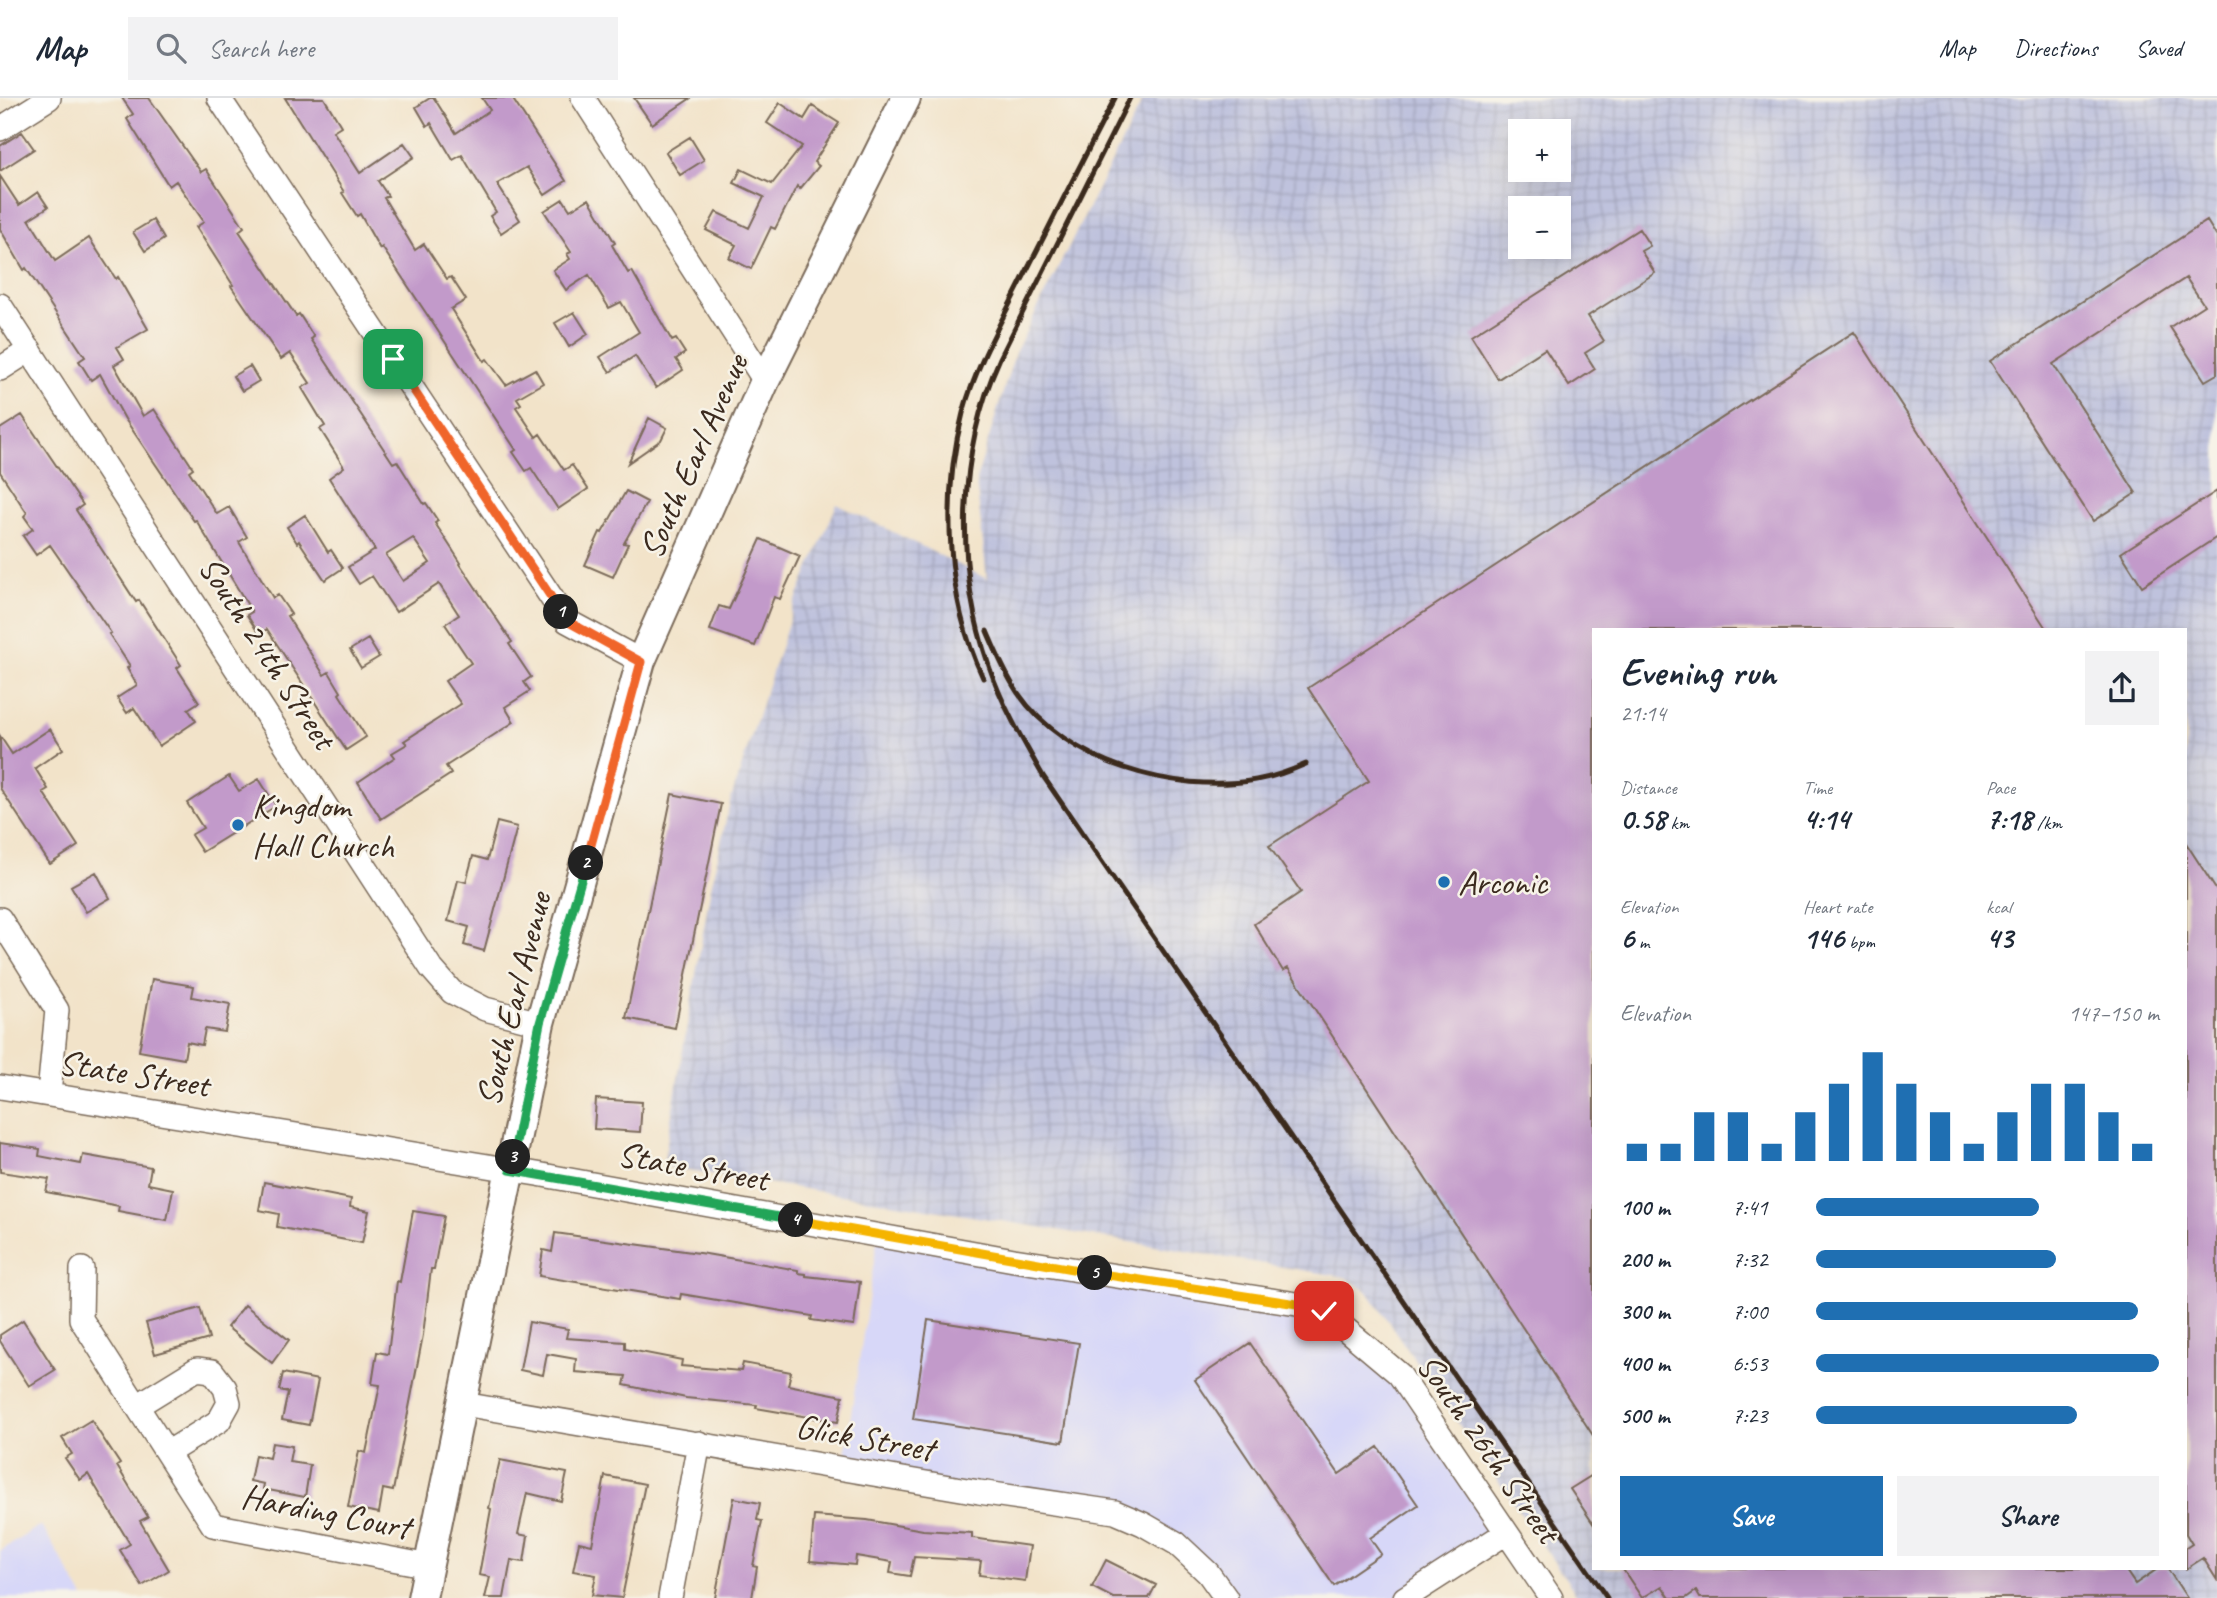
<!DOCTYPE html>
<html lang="en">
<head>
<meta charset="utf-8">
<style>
	:root { --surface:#fff; --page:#f2f2f3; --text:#1f2937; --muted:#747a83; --line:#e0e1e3; --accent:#1f6fb2 }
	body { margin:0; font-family:Caveat,sans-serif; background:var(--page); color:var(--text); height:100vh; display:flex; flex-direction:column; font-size:26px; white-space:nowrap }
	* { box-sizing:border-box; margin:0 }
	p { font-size:23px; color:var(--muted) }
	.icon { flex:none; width:38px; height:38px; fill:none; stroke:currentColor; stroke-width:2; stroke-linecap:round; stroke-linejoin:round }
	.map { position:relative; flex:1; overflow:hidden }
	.panel { position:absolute; left:1592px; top:530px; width:595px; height:942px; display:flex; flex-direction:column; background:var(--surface); border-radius:0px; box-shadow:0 7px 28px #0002 }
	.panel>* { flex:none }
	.fabs { position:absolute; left:1508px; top:21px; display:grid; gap:14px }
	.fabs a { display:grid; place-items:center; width:63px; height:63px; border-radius:0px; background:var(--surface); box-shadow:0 7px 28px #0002; font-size:35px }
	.pin { position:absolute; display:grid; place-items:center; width:60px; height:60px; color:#fff; margin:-30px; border-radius:14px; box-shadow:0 4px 10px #0006 }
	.km { position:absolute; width:35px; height:35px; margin:-18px; border-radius:50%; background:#222; color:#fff; font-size:19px; line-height:35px; text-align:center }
	.round { display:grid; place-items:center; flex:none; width:74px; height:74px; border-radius:0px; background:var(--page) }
	.summary { display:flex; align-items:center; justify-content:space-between; height:119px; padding:0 28px }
	h1 { font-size:38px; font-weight:700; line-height:52px }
	.stats { display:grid; grid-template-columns:repeat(3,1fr); gap:10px; height:119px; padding:7px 28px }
	.stats div { display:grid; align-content:center }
	.stats b { font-size:30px; font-weight:700 }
	.stats small { font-size:19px; font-weight:400 }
	.stats p { font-size:19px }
	.chart { height:196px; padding:14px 28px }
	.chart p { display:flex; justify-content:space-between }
	.chart svg { width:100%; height:126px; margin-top:7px; stroke:var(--accent); stroke-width:6 }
	.button { display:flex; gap:14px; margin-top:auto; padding:14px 28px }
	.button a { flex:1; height:80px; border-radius:0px; background:var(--accent); color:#fff; font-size:28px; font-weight:700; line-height:80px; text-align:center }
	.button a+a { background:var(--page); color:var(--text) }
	ul { padding:0 28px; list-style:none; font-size:23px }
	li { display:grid; grid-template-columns:112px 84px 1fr; align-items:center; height:52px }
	li i { height:18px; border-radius:9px; background:var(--accent) }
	header { display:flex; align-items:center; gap:42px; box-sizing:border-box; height:98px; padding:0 35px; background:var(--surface); border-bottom:2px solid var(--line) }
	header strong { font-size:33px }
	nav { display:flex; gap:38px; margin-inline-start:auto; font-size:24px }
	.search { width:490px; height:63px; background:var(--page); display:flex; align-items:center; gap:18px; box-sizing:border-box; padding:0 24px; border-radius:0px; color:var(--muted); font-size:26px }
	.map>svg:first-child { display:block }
</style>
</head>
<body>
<header>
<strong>Map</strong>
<div class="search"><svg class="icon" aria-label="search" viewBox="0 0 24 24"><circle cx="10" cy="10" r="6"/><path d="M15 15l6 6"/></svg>Search here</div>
<nav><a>Map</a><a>Directions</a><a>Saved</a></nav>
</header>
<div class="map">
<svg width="2217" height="1500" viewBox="0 0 2217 1500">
	<defs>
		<pattern id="industrial-grid" width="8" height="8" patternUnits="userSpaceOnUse" patternTransform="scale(1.75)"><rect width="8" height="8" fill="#bfc2dd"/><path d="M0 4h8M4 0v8" fill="none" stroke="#a5a7bd"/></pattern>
	</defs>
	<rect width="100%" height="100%" fill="#f7f3e8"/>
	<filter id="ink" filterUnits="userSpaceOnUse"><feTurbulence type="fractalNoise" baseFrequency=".0143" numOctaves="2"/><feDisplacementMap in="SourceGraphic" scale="14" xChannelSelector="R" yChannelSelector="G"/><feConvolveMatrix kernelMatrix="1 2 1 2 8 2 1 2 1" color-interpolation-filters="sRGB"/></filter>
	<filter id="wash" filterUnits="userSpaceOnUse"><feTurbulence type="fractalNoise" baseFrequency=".00686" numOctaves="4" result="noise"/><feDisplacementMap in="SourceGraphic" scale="28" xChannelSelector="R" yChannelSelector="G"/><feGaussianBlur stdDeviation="1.57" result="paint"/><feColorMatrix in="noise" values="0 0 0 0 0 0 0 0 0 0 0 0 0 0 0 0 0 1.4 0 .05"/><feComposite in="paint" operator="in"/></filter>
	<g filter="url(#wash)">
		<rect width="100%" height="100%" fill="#f2e3c9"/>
		<path fill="#d7d7f8" d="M 878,1137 L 1297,1206 L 1364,1244 L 1506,1435 L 1405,1500 L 1226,1500 L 1143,1426 L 843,1370 Z
			M 41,1427 L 84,1500 L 0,1500 L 0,1453 Z"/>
		<path fill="url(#industrial-grid)" fill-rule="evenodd" d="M 1144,0 L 2217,0 L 2217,1500 L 1579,1500 L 1368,1194 L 1345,1179 L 663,1068 L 710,794 L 730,704 L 794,507 L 837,406 L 987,481 L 976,382 L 1015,255 ZM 1521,33 L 1559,33 L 1559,72 L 1521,72 ZM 1521,110 L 1559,110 L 1559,149 L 1521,149 ZM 1594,532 L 2186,532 L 2186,1470 L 1594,1470 Z"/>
		<g id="blocks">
			<path fill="#c29aca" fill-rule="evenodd" d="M 122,0 L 149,0 L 201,74 L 206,71 L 244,129 L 239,133 L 296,218 L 299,216 L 314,239 L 311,241 L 393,365 L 397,363 L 424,406 L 426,405 L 438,423 L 435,425 L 461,465 L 460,466 L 512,544 L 509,546 L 531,579 L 524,584 L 530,593 L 505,609 L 514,624 L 446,668 L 451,676 L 381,721 L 358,684 L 395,659 L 392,655 L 407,646 L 404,643 L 461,606 L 445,583 L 471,565 L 445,526 L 459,517 L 439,486 L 396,514 L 372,478 L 359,486 L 348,469 L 375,452 L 329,380 L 344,369 L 320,331 L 325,328 L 302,290 L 310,285 L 290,255 L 281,261 L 231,188 L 233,187 L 196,129 L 204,124 L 176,83 L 169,88 L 127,21 L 133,16 ZM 413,440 L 430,465 L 403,483 L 386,457 Z
				M 285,0 L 324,0 L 341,28 L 333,33 L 360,75 L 404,45 L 414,59 L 378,83 L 388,98 L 384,100 L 415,152 L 424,146 L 447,181 L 451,179 L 466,202 L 451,211 L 484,263 L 487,261 L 506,287 L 535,271 L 543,285 L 517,300 L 521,306 L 516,309 L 536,339 L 540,336 L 564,372 L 572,367 L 588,391 L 558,411 L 531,370 L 526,373 L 513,354 L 516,352 L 432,224 L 382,149 L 380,151 L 360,116 L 357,118 L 342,95 L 344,94 Z
				M 430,0 L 434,0 L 456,35 L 490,12 L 482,0 L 512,0 L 566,83 L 545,97 L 527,69 L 497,86 L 520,122 L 501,135 L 490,118 L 496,114 L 462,57 L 453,62 L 431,25 L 427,28 L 416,9 Z
				M 634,0 L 691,0 L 652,26 Z
				M 780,5 L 804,21 L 812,8 L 839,25 L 814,64 L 819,68 L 800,91 L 797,88 L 775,131 L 771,129 L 751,171 L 729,160 L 736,147 L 706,132 L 716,114 L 749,130 L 764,99 L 734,85 L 741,71 L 772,86 L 802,48 L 767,25 Z
				M 22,34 L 34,51 L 0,73 L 0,48 Z
				M 690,39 L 704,62 L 680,77 L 666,54 Z
				M 0,78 L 19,107 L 38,94 L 48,109 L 29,121 L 55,163 L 89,140 L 116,181 L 118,179 L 148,231 L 117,249 L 124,261 L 114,267 L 143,318 L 154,311 L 193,370 L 189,373 L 217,416 L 229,409 L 247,439 L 239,444 L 273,500 L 278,497 L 291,516 L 287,518 L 324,577 L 329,574 L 341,594 L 339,596 L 366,639 L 346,652 L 267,531 L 259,536 L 247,517 L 252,514 L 196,422 L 194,423 L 125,321 L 100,276 L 91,282 L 79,263 L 85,259 L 26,170 L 24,172 L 0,131 Z
				M 563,101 L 570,112 L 589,101 L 615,145 L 612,147 L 628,175 L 632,173 L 672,243 L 676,241 L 685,255 L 676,261 L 683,272 L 656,290 L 635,258 L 610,274 L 600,259 L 639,234 L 621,204 L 609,210 L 589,177 L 566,192 L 553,172 L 570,161 L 567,156 L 571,154 L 544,113 Z
				M 153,122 L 164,141 L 145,153 L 133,134 Z
				M 2207,123 L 2217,139 L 2217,276 L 2205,283 L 2170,229 L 2204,207 L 2186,180 L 2053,266 L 2136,395 L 2093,423 L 1990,263 Z
				M 1639,131 L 1650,148 L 1641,153 L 1655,175 L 1588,218 L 1604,243 L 1585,255 L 1595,271 L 1569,288 L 1545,251 L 1498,281 L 1471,238 Z
				M 574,214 L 588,236 L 569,249 L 555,225 Z
				M 1854,234 L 2047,532 L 1594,532 L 1594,1339 L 1288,870 L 1283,873 L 1254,826 L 1301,794 L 1269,748 L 1369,683 L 1308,590 Z
				M 250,268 L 259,283 L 242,293 L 233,278 Z
				M 22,317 L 83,407 L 76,412 L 136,504 L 139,502 L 181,567 L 177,570 L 199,604 L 188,611 L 196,623 L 159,648 L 134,610 L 127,615 L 117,600 L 137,587 L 127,570 L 130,568 L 109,536 L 111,535 L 50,447 L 36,457 L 23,438 L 33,431 L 24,418 L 27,415 L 0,374 L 0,331 Z
				M 649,320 L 667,330 L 661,342 L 628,365 Z
				M 626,393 L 647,404 L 624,445 L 628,446 L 613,479 L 585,467 L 600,434 L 602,435 Z
				M 2217,393 L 2217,439 L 2142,488 L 2121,455 Z
				M 305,417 L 328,454 L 331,452 L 343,470 L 325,482 L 299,443 L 297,445 L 287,429 Z
				M 761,441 L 800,458 L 780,501 L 774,499 L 755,548 L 710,532 L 719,508 L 729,511 Z
				M 368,541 L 379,559 L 361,570 L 350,552 Z
				M 50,631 L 63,651 L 35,670 L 48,691 L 43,694 L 78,748 L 50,766 L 0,690 L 0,638 L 12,656 Z
				M 229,678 L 239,693 L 259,681 L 276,708 L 202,754 L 191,737 L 203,730 L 187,705 Z
				M 672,696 L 721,706 L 675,930 L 626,920 Z
				M 497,724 L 517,729 L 484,853 L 464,847 L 469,829 L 448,823 L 458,782 L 466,784 L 473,758 L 487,762 Z
				M 2186,745 L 2217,793 L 2217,1482 L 2203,1460 L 2186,1471 L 2186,1450 L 2192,1446 L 2186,1436 Z
				M 96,774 L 110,800 L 86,814 L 71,788 Z
				M 152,881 L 194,888 L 192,899 L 230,906 L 225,934 L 205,931 L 202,947 L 187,944 L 184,961 L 139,953 Z
				M 596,1001 L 642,1004 L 640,1034 L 594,1031 Z
				M 0,1045 L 40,1051 L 39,1058 L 81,1066 L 83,1057 L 151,1069 L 148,1086 L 173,1091 L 167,1122 L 118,1113 L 119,1108 L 46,1094 L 49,1081 L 0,1074 Z
				M 264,1084 L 351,1101 L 350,1109 L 369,1113 L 362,1145 L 277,1129 L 279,1116 L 259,1112 Z
				M 413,1113 L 444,1118 L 434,1171 L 431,1171 L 423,1237 L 393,1393 L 383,1391 L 379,1415 L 348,1409 L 359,1353 L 366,1355 L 380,1287 L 372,1286 L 377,1254 L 388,1256 L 397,1183 L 400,1184 Z
				M 555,1135 L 706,1156 L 798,1172 L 798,1175 L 806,1176 L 806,1178 L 860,1184 L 854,1228 L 811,1222 L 812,1218 L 681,1196 L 680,1201 L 539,1178 L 543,1152 L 552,1154 Z
				M 245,1207 L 289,1242 L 272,1265 L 227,1229 Z
				M 200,1210 L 209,1241 L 155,1256 L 146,1225 Z
				M 23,1222 L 55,1272 L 29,1288 L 0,1243 L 0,1237 Z
				M 928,1222 L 1079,1245 L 1063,1344 L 913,1321 Z
				M 529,1224 L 568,1231 L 566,1240 L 625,1244 L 625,1251 L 682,1262 L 681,1268 L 741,1273 L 743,1265 L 791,1274 L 788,1287 L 843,1298 L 838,1324 L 756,1310 L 757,1307 L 686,1300 L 624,1287 L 626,1278 L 575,1274 L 576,1261 L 547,1256 L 543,1277 L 520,1272 Z
				M 1250,1245 L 1339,1376 L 1378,1349 L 1418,1407 L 1370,1440 L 1381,1456 L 1334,1488 L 1195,1282 Z
				M 283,1275 L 318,1282 L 309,1327 L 282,1322 L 288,1294 L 279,1292 Z
				M 91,1322 L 120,1366 L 117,1368 L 148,1419 L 140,1423 L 169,1472 L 142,1488 L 120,1452 L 130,1446 L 88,1376 L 80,1382 L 65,1360 L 72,1356 L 62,1340 Z
				M 272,1345 L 292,1348 L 289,1364 L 310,1367 L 305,1399 L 263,1391 L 264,1386 L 250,1383 L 255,1357 L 269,1360 Z
				M 500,1362 L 567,1375 L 561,1403 L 527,1395 L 518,1436 L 528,1438 L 524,1464 L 511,1462 L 504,1500 L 485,1500 L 490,1479 L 479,1477 L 491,1411 L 489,1410 Z
				M 1594,1376 L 1594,1427 L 1570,1391 Z
				M 605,1378 L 645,1386 L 622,1500 L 592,1497 L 596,1477 L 573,1473 L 579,1444 L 592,1447 Z
				M 734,1400 L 760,1405 L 757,1422 L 762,1423 L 753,1468 L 757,1469 L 752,1500 L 715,1500 Z
				M 814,1418 L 867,1422 L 923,1432 L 972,1435 L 972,1440 L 1030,1448 L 1025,1483 L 979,1477 L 981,1463 L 914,1459 L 910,1478 L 890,1475 L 892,1464 L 856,1458 L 855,1467 L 810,1463 Z
				M 1106,1462 L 1156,1487 L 1149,1500 L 1113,1500 L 1092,1489 Z
				M 1622,1470 L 2124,1470 L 2135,1486 L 2159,1470 L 2167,1470 L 2187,1500 L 1700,1500 L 1696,1493 L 1686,1500 L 1670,1500 L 1662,1488 L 1642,1500 Z"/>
		</g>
	</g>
	<g filter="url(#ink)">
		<use href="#blocks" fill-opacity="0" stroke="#7b6b5a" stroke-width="2"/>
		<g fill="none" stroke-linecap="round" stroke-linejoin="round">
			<g stroke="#7b6b5a" stroke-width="26">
				<path id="minor" d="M 219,0 L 567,523 L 641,563
					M 583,0 L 765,283
					M 0,31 L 49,0
					M 0,207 L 431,870 L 452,894 L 485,911 L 540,925
					M 0,271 L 30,252
					M 0,821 L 57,912 L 49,996
					M 0,989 L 537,1076 L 1014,1162 L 1297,1206 L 1324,1213 L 1399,1276 L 1551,1500
					M 82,1171 L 81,1221 L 213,1427 L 429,1468
					M 463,1306 L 979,1394 L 1115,1414 L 1143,1426 L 1176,1445 L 1208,1475 L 1226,1500
					M 137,1308 L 197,1271 L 212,1273 L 225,1290 L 229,1305 L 219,1323 L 167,1355
					M 670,1500 L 699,1345
					M 1405,1500 L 1506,1435"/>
			</g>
			<g stroke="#7b6b5a" stroke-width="32">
				<path id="tertiary" d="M 422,1500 L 540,925 L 641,563 L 765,283 L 906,0"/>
			</g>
			<use href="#minor" stroke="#fff" stroke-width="23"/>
			<use href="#tertiary" stroke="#fff" stroke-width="28"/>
			<path stroke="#3b2a1e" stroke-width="5" d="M 1130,0 L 1000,260 C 957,355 955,470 989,568 C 1002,607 1023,643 1043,678 L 1607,1500
				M 987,533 C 996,554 1005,576 1018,595 C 1066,665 1174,696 1256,682 C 1274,679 1290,673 1306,666
				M 983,580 C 946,500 941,399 963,315 C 975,270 1000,226 1021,184 C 1052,123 1083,61 1115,0"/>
		</g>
	</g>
	<g fill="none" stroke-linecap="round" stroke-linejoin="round" filter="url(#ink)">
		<g stroke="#fff" stroke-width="14">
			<path id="split-1" d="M 393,261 L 561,514"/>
		</g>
		<g stroke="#fff" stroke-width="14">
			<path id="split-2" d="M 561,514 L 567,523 L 641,564 L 586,765"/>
		</g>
		<g stroke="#fff" stroke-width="14">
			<path id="split-3" d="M 513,1059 L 540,925 L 586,765"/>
		</g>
		<g stroke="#fff" stroke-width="14">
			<path id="split-4" d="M 513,1059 L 510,1072 L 796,1122"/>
		</g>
		<g stroke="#fff" stroke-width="14">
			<path id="split-5" d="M 796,1122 L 1095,1175"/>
		</g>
		<g stroke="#fff" stroke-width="14">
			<path id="split-6" d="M 1095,1175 L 1297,1206 L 1324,1213"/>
		</g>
		<use href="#split-1" stroke="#f0652b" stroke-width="9"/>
		<use href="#split-2" stroke="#f0652b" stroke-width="9"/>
		<use href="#split-3" stroke="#22a559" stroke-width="9"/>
		<use href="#split-4" stroke="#22a559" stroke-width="9"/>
		<use href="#split-5" stroke="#f5b400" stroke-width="9"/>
		<use href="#split-6" stroke="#f5b400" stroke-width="9"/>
	</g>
	<g fill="#1f6fb2" stroke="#f7f3e8" stroke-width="2.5">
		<circle cx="238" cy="727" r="7"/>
		<circle cx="1444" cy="784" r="7"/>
	</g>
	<g text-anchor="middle" stroke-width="5" stroke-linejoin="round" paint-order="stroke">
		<g font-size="35" fill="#3b2a1e" stroke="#f7f3e8">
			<text transform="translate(693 358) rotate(-66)" y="12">South Earl Avenue</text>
			<text transform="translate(268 554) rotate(57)" y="12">South 24th Street</text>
			<text transform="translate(513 901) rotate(-76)" y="12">South Earl Avenue</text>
			<text transform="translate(134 975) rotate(9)" y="12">State Street</text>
			<text transform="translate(693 1068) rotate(10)" y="12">State Street</text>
			<text transform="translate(865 1339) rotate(10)" y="12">Glick Street</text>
			<text transform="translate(1489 1350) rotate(55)" y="12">South 26th Street</text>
			<text transform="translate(326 1413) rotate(11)" y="12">Harding Court</text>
		</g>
		<g font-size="35" fill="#3b2a1e" stroke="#f7f3e8" text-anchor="start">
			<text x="252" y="719">Kingdom<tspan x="252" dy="40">Hall Church</tspan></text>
			<text x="1458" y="796">Arconic</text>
		</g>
	</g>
</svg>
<div class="fabs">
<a>+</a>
<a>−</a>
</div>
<div class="pin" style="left:393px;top:261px;background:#1e9e55"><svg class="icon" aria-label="arrive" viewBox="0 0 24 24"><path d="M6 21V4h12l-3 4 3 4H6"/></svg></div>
<div class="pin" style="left:1324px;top:1213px;background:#d93025"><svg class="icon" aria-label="check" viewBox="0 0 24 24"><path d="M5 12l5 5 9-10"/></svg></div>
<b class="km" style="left:561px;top:514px">1</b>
<b class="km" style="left:586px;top:765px">2</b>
<b class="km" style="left:513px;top:1059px">3</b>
<b class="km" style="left:796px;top:1122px">4</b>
<b class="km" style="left:1095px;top:1175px">5</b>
<section class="panel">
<div class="summary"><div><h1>Evening run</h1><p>21:14</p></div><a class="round"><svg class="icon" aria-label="share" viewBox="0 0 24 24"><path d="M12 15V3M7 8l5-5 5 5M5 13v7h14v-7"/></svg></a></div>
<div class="stats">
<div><p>Distance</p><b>0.58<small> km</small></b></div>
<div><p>Time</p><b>4:14</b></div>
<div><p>Pace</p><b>7:18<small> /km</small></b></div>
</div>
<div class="stats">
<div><p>Elevation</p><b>6<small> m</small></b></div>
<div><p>Heart rate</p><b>146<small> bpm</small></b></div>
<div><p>kcal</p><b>43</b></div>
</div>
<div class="chart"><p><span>Elevation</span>147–150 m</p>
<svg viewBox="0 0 160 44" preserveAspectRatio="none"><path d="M5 44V38M15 44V38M25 44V27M35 44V27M45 44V38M55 44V27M65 44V17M75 44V6M85 44V17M95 44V27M105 44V38M115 44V27M125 44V17M135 44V17M145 44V27M155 44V38"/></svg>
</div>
<ul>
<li><b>100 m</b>7:41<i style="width:65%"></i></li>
<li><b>200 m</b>7:32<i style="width:70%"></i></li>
<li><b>300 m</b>7:00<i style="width:94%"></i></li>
<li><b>400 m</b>6:53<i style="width:100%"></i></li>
<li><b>500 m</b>7:23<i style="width:76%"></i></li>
</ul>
<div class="button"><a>Save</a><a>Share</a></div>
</section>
</div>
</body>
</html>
